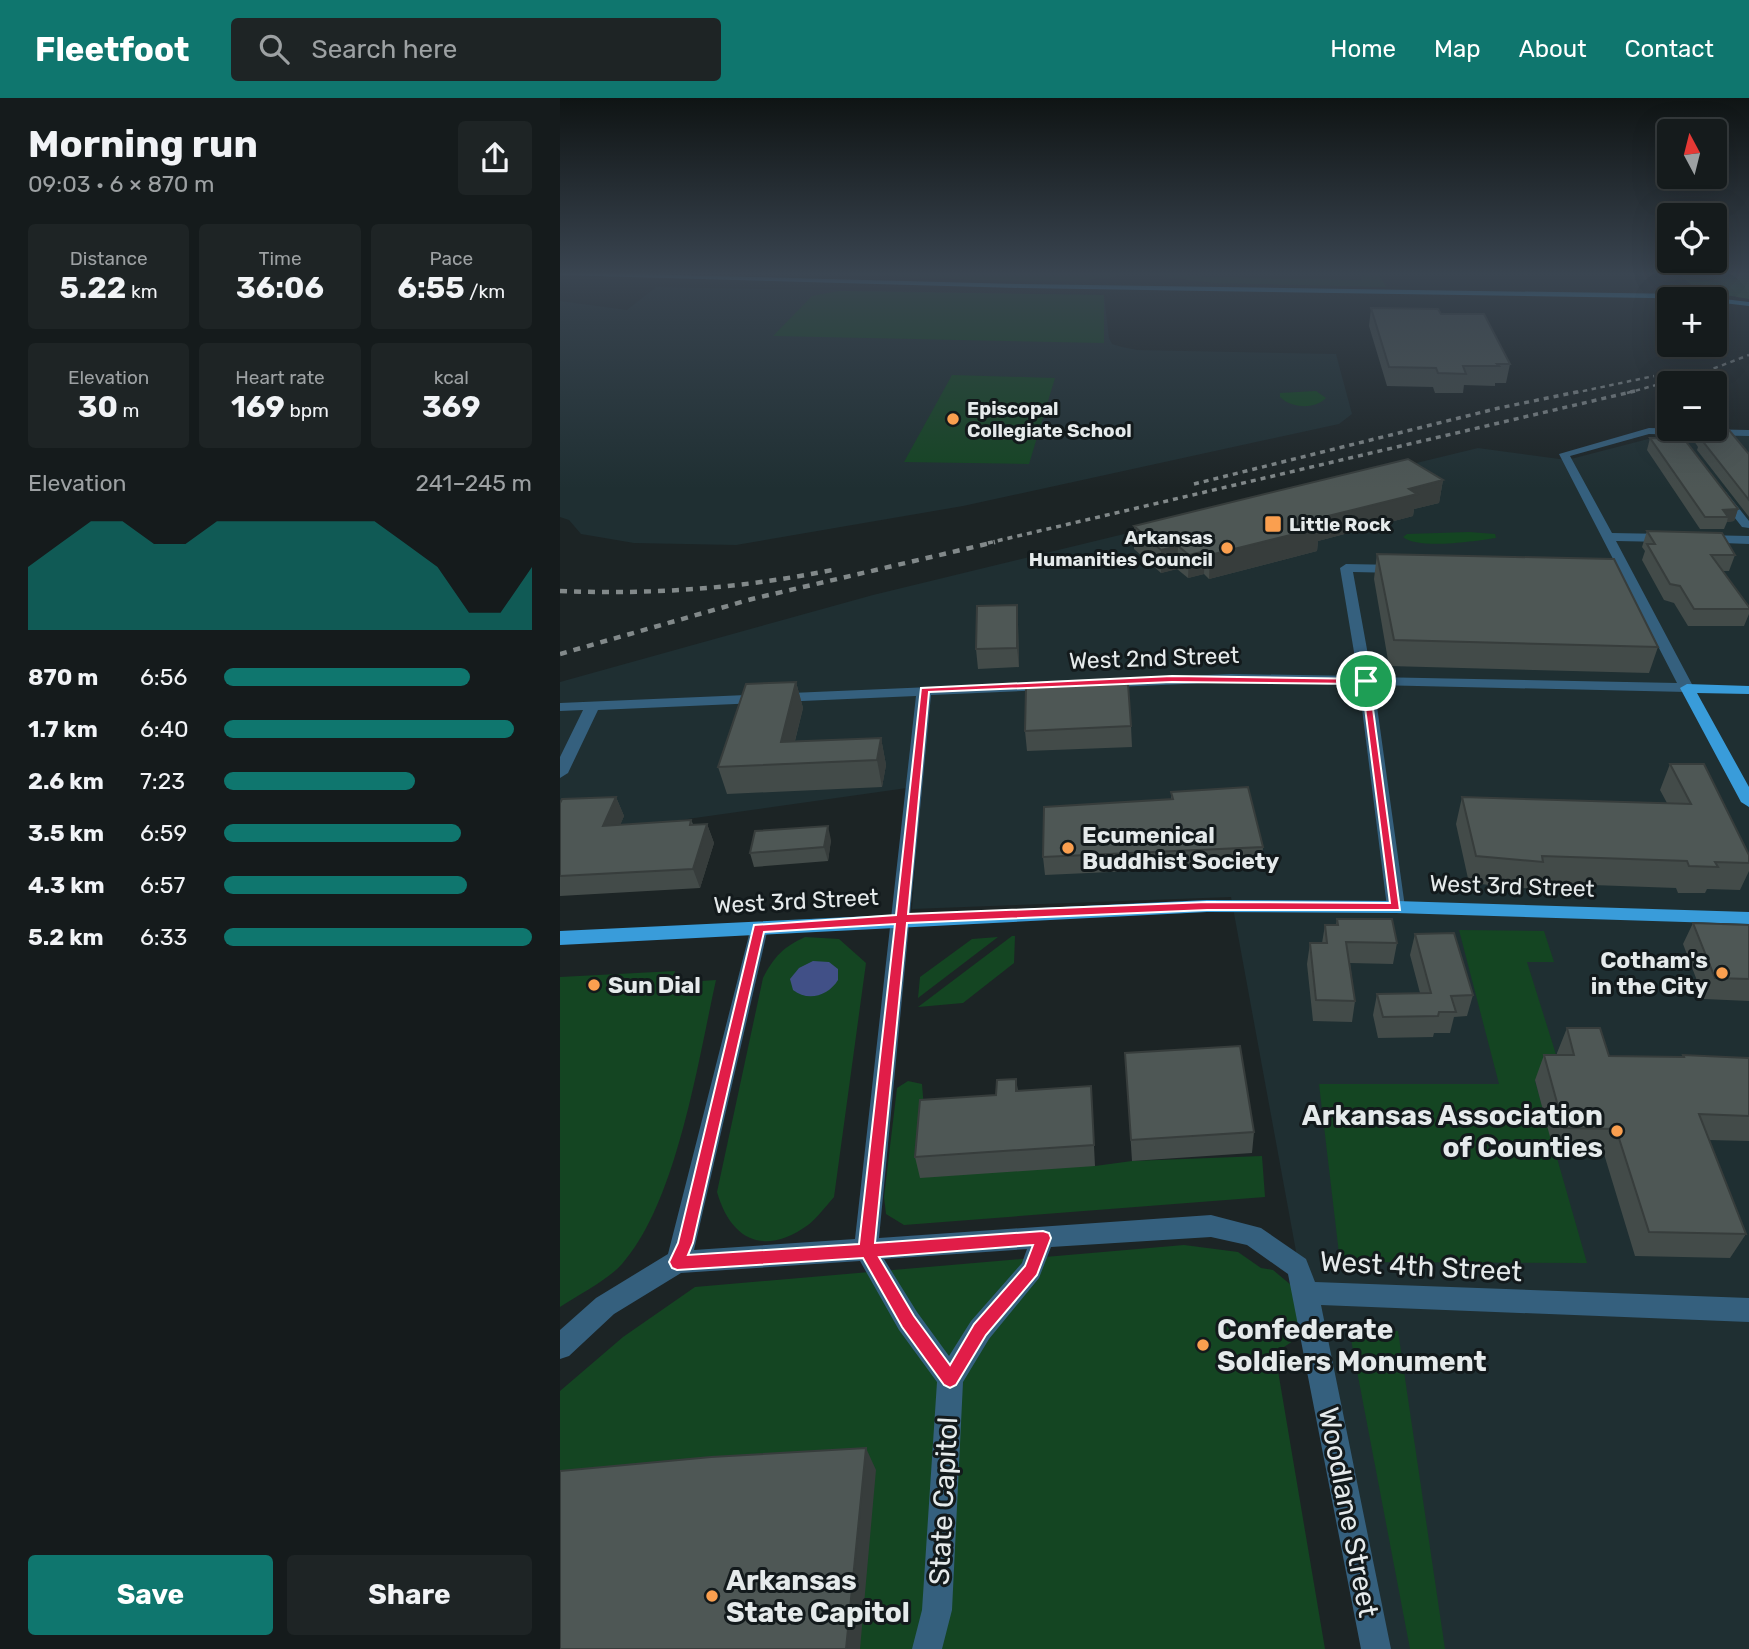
<!DOCTYPE html>
<html lang="en">
<head>
<meta charset="utf-8">
<style>
	:root { --surface:#151b1c; --page:#1e2425; --text:#f1f3f6; --muted:#9da1a3; --line:#34393b; --accent:#0f766e }
	body { margin:0; font-family:Rubik,sans-serif; background:var(--page); color:var(--text); height:100vh; display:flex; flex-direction:column; font-size:26px; white-space:nowrap }
	* { box-sizing:border-box; margin:0 }
	p { font-size:23px; color:var(--muted) }
	.icon { flex:none; width:38px; height:38px; fill:none; stroke:currentColor; stroke-width:2; stroke-linecap:round; stroke-linejoin:round }
	.map { position:relative; flex:1; overflow:hidden }
	.sheet { display:flex; flex-direction:column; background:var(--surface); width:560px }
	.sheet>* { flex:none }
	.needle { width:46px; rotate:353deg }
	.tools { position:absolute; left:1097px; top:21px; display:grid; gap:14px }
	.tools a { display:grid; place-items:center; width:70px; height:70px; border-radius:7px; background:var(--surface); box-shadow:0 7px 28px #0002,0 0 0 2px var(--line); font-size:35px }
	.pin { position:absolute; display:grid; place-items:center; width:60px; height:60px; color:#fff; margin:-30px; border:4px solid #fff; border-radius:50%; box-shadow:0 2px 7px #0007 }
	.round { display:grid; place-items:center; flex:none; width:74px; height:74px; border-radius:7px; background:var(--page) }
	.summary { display:flex; align-items:center; justify-content:space-between; height:119px; padding:0 28px }
	h1 { font-size:38px; font-weight:700; line-height:52px }
	.stats { display:grid; grid-template-columns:repeat(3,1fr); gap:10px; height:119px; padding:7px 28px }
	.stats div { display:grid; align-content:center; border-radius:7px; background:var(--page); text-align:center }
	.stats b { font-size:30px; font-weight:700 }
	.stats small { font-size:19px; font-weight:400 }
	.stats p { font-size:19px }
	.chart { height:196px; padding:14px 28px }
	.chart p { display:flex; justify-content:space-between }
	.chart svg { width:100%; height:126px; margin-top:7px; fill:var(--accent); opacity:.7 }
	.action { display:flex; gap:14px; margin-top:auto; padding:14px 28px }
	.action a { flex:1; height:80px; border-radius:7px; background:var(--accent); color:#fff; font-size:28px; font-weight:700; line-height:80px; text-align:center }
	.action a+a { background:var(--page); color:var(--text) }
	ul { padding:0 28px; list-style:none; font-size:23px }
	li { display:grid; grid-template-columns:112px 84px 1fr; align-items:center; height:52px }
	li i { height:18px; border-radius:9px; background:var(--accent) }
	header { display:flex; align-items:center; gap:42px; box-sizing:border-box; height:98px; padding:0 35px; background:var(--accent); color:#fff }
	header strong { font-size:33px }
	nav { display:flex; gap:38px; margin-inline-start:auto; font-size:24px }
	.search { width:490px; height:63px; background:var(--page); display:flex; align-items:center; gap:18px; box-sizing:border-box; padding:0 24px; border-radius:7px; color:var(--muted); font-size:26px }
	main { display:flex; flex:1; min-height:0 }
	.map>svg:first-child { display:block }
</style>
</head>
<body>
<header>
<strong>Fleetfoot</strong>
<div class="search"><svg class="icon" aria-label="search" viewBox="0 0 24 24"><circle cx="10" cy="10" r="6"/><path d="M15 15l6 6"/></svg>Search here</div>
<nav><a>Home</a><a>Map</a><a>About</a><a>Contact</a></nav>
</header>
<main>
<section class="sheet">
<div class="summary"><div><h1>Morning run</h1><p>09:03 · 6 × 870 m</p></div><a class="round"><svg class="icon" aria-label="share" viewBox="0 0 24 24"><path d="M12 15V3M7 8l5-5 5 5M5 13v7h14v-7"/></svg></a></div>
<div class="stats">
<div><p>Distance</p><b>5.22<small> km</small></b></div>
<div><p>Time</p><b>36:06</b></div>
<div><p>Pace</p><b>6:55<small> /km</small></b></div>
</div>
<div class="stats">
<div><p>Elevation</p><b>30<small> m</small></b></div>
<div><p>Heart rate</p><b>169<small> bpm</small></b></div>
<div><p>kcal</p><b>369</b></div>
</div>
<div class="chart"><p><span>Elevation</span>241–245 m</p>
<svg viewBox="0 0 160 44" preserveAspectRatio="none"><path d="M0 44V22L10 14L20 6L30 6L40 14L50 14L60 6L70 6L80 6L90 6L100 6L110 6L120 14L130 22L140 38L150 38L160 22V44z"/></svg>
</div>
<ul>
<li><b>870 m</b>6:56<i style="width:80%"></i></li>
<li><b>1.7 km</b>6:40<i style="width:94%"></i></li>
<li><b>2.6 km</b>7:23<i style="width:62%"></i></li>
<li><b>3.5 km</b>6:59<i style="width:77%"></i></li>
<li><b>4.3 km</b>6:57<i style="width:79%"></i></li>
<li><b>5.2 km</b>6:33<i style="width:100%"></i></li>
</ul>
<div class="action"><a>Save</a><a>Share</a></div>
</section>
<div class="map">
<svg width="1189" height="1551" viewBox="0 0 1189 1551">
	<rect width="100%" height="100%" fill="#1c2425"/>
	<path fill="#1f2f32" d="M 96,189 L 544,197 L 549,240 L 552,246 L 562,249 L 577,252 L 776,256 L 792,316 L 779,326 L 403,408 L 176,447 L 74,445 L 21,436 L 9,422 L 0,419 L 0,203 L 67,212 Z
		M 1115,334 L 1189,335 L 1189,1551 L 809,1551 L 671,799 L 352,811 L 361,688 L 85,727 L 0,730 L 0,584 L 313,497 L 918,350 L 1007,362 Z"/>
	<path fill="#144522" d="M 275,174 L 571,174 C 545,191 337,178 292,177 Z
		M 589,174 L 641,177 L 641,179 L 801,182 L 800,174 L 818,174 L 826,189 L 654,185 L 589,177 Z
		M 279,193 L 544,197 L 544,245 L 213,238 L 252,198 Z
		M 392,277 L 495,280 L 469,366 L 344,364 Z
		M 756,293 L 766,300 C 754,312 731,310 720,299 L 720,295 Z
		M 909,434 L 935,436 L 936,440 C 915,443 859,452 843,439 L 847,436 Z
		M 899,832 L 984,833 L 994,864 L 967,864 L 1004,982 L 975,983 L 1027,1165 L 780,1164 L 759,986 L 939,986 Z
		M 452,838 L 455,838 L 454,865 L 403,905 L 358,909 Z
		M 245,839 L 279,841 L 306,865 L 274,1099 C 266,1108 257,1120 248,1127 C 205,1158 171,1143 157,1094 L 203,880 C 214,859 223,849 245,839 Z
		M 438,839 L 358,900 L 360,879 L 412,841 Z
		M 115,873 L 112,885 L 156,882 C 138,963 117,1104 62,1166 C 48,1182 18,1197 0,1209 L 0,879 Z
		M 348,983 L 362,986 L 365,1023 L 535,1068 L 572,1063 L 702,1058 L 705,1099 L 344,1127 L 326,1116 L 324,1099 L 337,990 Z
		M 624,1147 L 678,1154 L 701,1170 L 713,1172 L 731,1187 L 744,1219 L 739,1239 L 715,1255 L 765,1551 L 0,1551 L 0,1293 L 63,1239 L 135,1189 Z
		M 789,1231 L 838,1233 L 885,1551 L 850,1551 Z"/>
	<path fill="#2c653a" d="M 1117,174 L 1189,174 L 1189,201 L 1137,192 Z"/>
	<path fill="#415087" d="M 253,863 L 269,864 L 278,871 L 278,882 C 268,898 248,904 233,892 L 230,881 L 239,870 Z"/>
	<g fill="none" stroke-linecap="round" stroke-linejoin="round">
		<path fill="#35607e" fill-rule="evenodd" d="M 1089,330 L 1189,332 L 1189,338 L 1089,336 L 1010,358 L 1052,435 L 1106,436 L 1112,440 L 1106,444 L 1056,443 L 1134,590 L 1127,594 L 814,587 L 845,809 L 842,813 L 830,813 L 827,809 L 799,587 L 671,584 L 371,597 L 319,1140 L 651,1117 L 701,1130 L 746,1161 L 755,1184 L 1189,1200 L 1189,1224 L 761,1207 L 831,1551 L 801,1551 L 728,1176 L 687,1147 L 651,1139 L 491,1149 L 479,1180 L 429,1241 L 403,1284 L 392,1512 L 382,1551 L 352,1551 L 362,1512 L 377,1284 L 339,1232 L 300,1163 L 121,1175 L 54,1216 L 9,1258 L 0,1261 L 0,1232 L 36,1200 L 108,1156 L 192,825 L 206,825 L 208,830 L 134,1152 L 295,1141 L 356,598 L 38,612 L 8,675 L 0,680 L 0,659 L 23,612 L 0,613 L 0,605 L 671,576 L 798,578 L 780,470 L 786,466 L 839,467 L 845,471 L 839,475 L 793,474 L 812,579 L 1117,585 L 999,356 ZM 467,1151 L 462,1165 L 411,1223 L 389,1258 L 357,1214 L 324,1161 Z
			M 1158,394 L 1166,394 L 1189,423 L 1189,430 L 1182,429 L 1156,396 Z
			M 1141,437 L 1189,438 L 1189,446 L 1137,444 L 1137,438 Z"/>
		<path fill="#399cda" fill-rule="evenodd" d="M 0,174 L 461,186 L 1122,196 L 1189,204 L 1189,208 L 1155,204 L 1155,201 L 461,190 L 0,177 Z
			M 1127,586 L 1189,588 L 1189,596 L 1137,595 L 1189,689 L 1189,709 L 1181,704 L 1120,590 Z
			M 647,802 L 836,803 L 1189,814 L 1189,826 L 836,815 L 647,814 L 0,847 L 0,833 Z"/>
		<path stroke="#82898a" stroke-width="2.5" stroke-dasharray="4.5 4.5" stroke-linecap="butt" d="M 1014,295 L 1094,278
			M 1067,295 L 1147,273 L 1189,257"/>
		<path stroke="#82898a" stroke-width="3.5" stroke-dasharray="5 5" stroke-linecap="butt" d="M 634,386 L 939,310 L 1022,293
			M 428,445 L 1075,293"/>
		<path stroke="#82898a" stroke-width="4.5" stroke-dasharray="7 7" stroke-linecap="butt" d="M 0,493 C 94,497 185,490 277,471
			M 0,556 L 192,501 L 435,444"/>
	</g>
	<path fill="#434b49" d="M 811,210 L 881,216 L 950,266 L 946,285 L 935,285 L 935,288 L 904,287 L 903,295 L 875,295 L 873,289 L 827,288 L 809,228 Z
		M 1138,332 L 1189,356 L 1189,419 L 1137,352 L 1138,349 L 1134,343 Z
		M 1090,340 L 1178,411 L 1174,423 L 1167,424 L 1164,431 L 1140,431 L 1087,352 Z
		M 883,382 L 879,405 L 854,411 L 853,418 L 758,443 L 757,453 L 649,481 L 644,476 L 628,480 L 617,471 L 601,475 L 574,451 L 574,428 Z
		M 1087,433 L 1175,457 L 1169,473 L 1163,473 L 1189,509 L 1189,516 L 1184,528 L 1128,528 L 1114,505 L 1104,502 L 1082,462 L 1085,453 L 1082,449 Z
		M 817,456 L 1098,549 L 1089,575 L 829,568 L 814,481 Z
		M 457,507 L 458,526 L 459,569 L 418,571 L 416,551 Z
		M 236,584 L 243,610 L 235,643 L 321,640 L 326,667 L 322,689 L 167,696 L 158,669 Z
		M 571,628 L 572,649 L 467,653 L 465,633 Z
		M 1110,666 L 1189,757 L 1189,773 L 1180,792 L 1147,791 L 1145,795 L 1118,795 L 1116,790 L 977,785 L 975,791 L 909,785 L 896,726 L 902,699 L 1107,705 L 1100,692 Z
		M 611,694 L 703,749 L 702,767 L 485,777 L 483,759 L 611,701 Z
		M 56,699 L 64,718 L 60,727 L 131,722 L 133,726 L 147,726 L 154,745 L 140,790 L 0,798 L 0,705 Z
		M 271,742 L 268,763 L 194,769 L 190,755 Z
		M 777,821 L 837,845 L 833,866 L 790,865 L 795,903 L 792,924 L 753,923 L 747,866 L 750,845 L 762,845 L 765,827 L 776,827 Z
		M 1133,825 L 1189,827 L 1189,903 L 1144,901 L 1123,846 Z
		M 855,836 L 913,897 L 907,918 L 894,919 L 890,935 L 874,935 L 873,939 L 818,940 L 813,917 L 817,896 L 860,895 L 850,857 Z
		M 1007,930 L 1049,958 L 1122,959 L 1123,957 L 1189,960 L 1189,1043 L 1149,1042 L 1186,1136 L 1170,1160 L 1075,1158 L 1044,1056 L 994,1054 L 975,982 L 984,957 L 997,957 L 997,955 Z
		M 565,955 L 694,1034 L 692,1055 L 572,1063 Z
		M 456,981 L 458,993 L 531,988 L 535,1068 L 360,1080 L 355,1059 Z"/>
	<path fill="#373d3c" d="M 883,382 L 879,405 L 854,411 L 853,418 L 758,443 L 757,453 L 649,481 L 650,457 L 748,423 L 849,391 Z
		M 1178,411 L 1174,423 L 1167,424 L 1168,419 L 1163,412 Z
		M 618,448 L 617,471 L 601,475 L 601,452 Z
		M 645,453 L 644,476 L 628,480 L 629,457 Z
		M 457,507 L 458,526 L 459,569 L 457,550 Z
		M 236,584 L 243,610 L 229,666 L 221,644 Z
		M 321,640 L 326,667 L 322,689 L 317,662 Z
		M 56,699 L 64,718 L 52,747 L 43,728 Z
		M 147,726 L 154,745 L 140,790 L 133,771 Z
		M 268,728 L 271,742 L 268,763 L 264,749 Z
		M 306,1350 L 316,1372 L 300,1551 L 286,1551 Z"/>
	<path fill="#4e5755" stroke="#373d3c" stroke-width="2" d="M 811,210 L 878,211 L 881,216 L 924,216 L 950,266 L 937,266 L 939,268 L 903,268 L 906,276 L 878,275 L 876,270 L 829,269 Z
		M 1138,332 L 1169,332 L 1189,356 L 1189,402 L 1141,341 L 1145,341 Z
		M 1090,340 L 1124,341 L 1178,411 L 1163,412 L 1168,419 L 1145,419 Z
		M 848,361 L 883,382 L 849,391 L 857,396 L 748,423 L 759,430 L 650,457 L 645,453 L 629,457 L 618,448 L 601,452 L 574,428 Z
		M 1087,433 L 1162,435 L 1175,457 L 1151,457 L 1189,509 L 1189,511 L 1134,511 L 1120,488 L 1110,486 L 1087,446 L 1095,446 Z
		M 817,456 L 1054,461 L 1098,549 L 834,542 Z
		M 457,507 L 457,550 L 416,551 L 417,508 Z
		M 236,584 L 221,644 L 321,640 L 317,662 L 158,669 L 186,586 Z
		M 568,586 L 571,628 L 465,633 L 466,590 Z
		M 1110,666 L 1144,666 L 1189,757 L 1189,765 L 1155,764 L 1158,769 L 1129,768 L 1127,763 L 982,758 L 983,764 L 916,758 L 902,699 L 1131,706 Z
		M 688,689 L 703,749 L 483,759 L 484,709 L 613,701 L 611,694 Z
		M 56,699 L 43,728 L 131,722 L 130,727 L 147,726 L 133,771 L 0,778 L 0,705 L 2,701 Z
		M 268,728 L 264,749 L 190,755 L 195,733 Z
		M 777,821 L 832,821 L 837,845 L 786,844 L 795,903 L 756,902 L 750,845 L 767,845 L 765,827 L 778,827 Z
		M 1133,825 L 1189,827 L 1189,881 L 1155,880 Z
		M 894,835 L 913,897 L 891,898 L 896,914 L 879,914 L 878,918 L 823,919 L 817,896 L 871,895 L 855,836 Z
		M 1007,930 L 1040,930 L 1049,958 L 1124,959 L 1123,957 L 1189,960 L 1189,1018 L 1139,1016 L 1186,1136 L 1089,1134 L 1056,1031 L 1004,1030 L 984,957 L 1014,957 Z
		M 680,948 L 694,1034 L 571,1042 L 565,955 Z
		M 456,981 L 456,993 L 531,988 L 534,1047 L 355,1059 L 360,1002 L 436,997 L 437,982 Z
		M 306,1350 L 286,1551 L 0,1551 L 0,1373 L 151,1359 Z"/>
	<linearGradient id="sky" x2="0" y2="1"><stop stop-color="#0f1414"/><stop offset="0.45" stop-color="#3a4551"/><stop offset="1" stop-color="#3a4551" stop-opacity="0"/></linearGradient>
	<rect width="1189" height="391" fill="url(#sky)"/>
	<path fill="#e11d48" stroke="#fff" stroke-width="2" fill-rule="evenodd" d="M 612,578 L 809,581 L 840,812 L 647,812 L 347,825 L 315,1145 L 483,1133 L 489,1135 L 491,1140 L 477,1177 L 426,1237 L 396,1287 L 390,1290 L 384,1287 L 342,1229 L 303,1160 L 117,1172 L 112,1170 L 109,1164 L 118,1145 L 194,827 L 336,817 L 361,590 ZM 612,584 L 802,586 L 830,805 L 647,804 L 348,816 L 369,594 ZM 335,826 L 299,1146 L 128,1157 L 133,1145 L 204,834 ZM 473,1147 L 465,1168 L 414,1226 L 390,1267 L 354,1218 L 319,1159 Z"/>
	<g fill="#fa9f4f" stroke="#131a1c" stroke-width="2.5">
		<circle cx="393" cy="321" r="7"/>
		<rect x="704" y="417" width="18" height="18" rx="3.5"/>
		<circle cx="667" cy="450" r="7"/>
		<circle cx="508" cy="750" r="7"/>
		<circle cx="1162" cy="875" r="7"/>
		<circle cx="34" cy="887" r="7"/>
		<circle cx="1057" cy="1033" r="7"/>
		<circle cx="643" cy="1247" r="7"/>
		<circle cx="152" cy="1498" r="7"/>
	</g>
	<g text-anchor="middle" stroke-width="6" stroke-linejoin="round" paint-order="stroke">
		<g font-size="19" font-weight="bold" fill="#e5eaeb" stroke="#131a1c" text-anchor="start">
			<text x="407" y="317">Episcopal<tspan x="407" dy="22">Collegiate School</tspan></text>
			<text x="729" y="433">Little Rock</text>
			<text x="653" y="446" text-anchor="end">Arkansas<tspan x="653" dy="22">Humanities Council</tspan></text>
		</g>
		<g font-size="23" fill="#e5eaeb" stroke="#131a1c">
			<text transform="translate(594 560) rotate(-2)" y="8">West 2nd Street</text>
			<text transform="translate(952 788) rotate(2)" y="8">West 3rd Street</text>
			<text transform="translate(236 803) rotate(-3)" y="8">West 3rd Street</text>
		</g>
		<g font-size="23" font-weight="bold" fill="#e5eaeb" stroke="#131a1c" text-anchor="start">
			<text x="522" y="745">Ecumenical<tspan x="522" dy="26">Buddhist Society</tspan></text>
			<text x="1148" y="870" text-anchor="end">Cotham's<tspan x="1148" dy="26">in the City</tspan></text>
			<text x="48" y="895">Sun Dial</text>
		</g>
		<g font-size="28" font-weight="bold" fill="#e5eaeb" stroke="#131a1c" text-anchor="start">
			<text x="1043" y="1027" text-anchor="end">Arkansas Association<tspan x="1043" dy="32">of Counties</tspan></text>
			<text x="657" y="1241">Confederate<tspan x="657" dy="32">Soldiers Monument</tspan></text>
			<text x="166" y="1492">Arkansas<tspan x="166" dy="32">State Capitol</tspan></text>
		</g>
		<g font-size="28" fill="#e5eaeb" stroke="#131a1c">
			<text transform="translate(861 1168) rotate(3)" y="10">West 4th Street</text>
			<text transform="translate(383 1403) rotate(-87)" y="10">State Capitol</text>
			<text transform="translate(789 1414) rotate(79)" y="10">Woodlane Street</text>
		</g>
	</g>
</svg>
<div class="tools">
<a><svg class="needle" viewBox="-14 -14 28 28"><path d="M0-13l5 13h-10z" fill="#e53935"/><path d="M0 13l5-13h-10z" fill="#9da1a3"/></svg></a>
<a><svg class="icon" aria-label="locate" viewBox="0 0 24 24"><circle cx="12" cy="12" r="6"/><path d="M12 2v4M12 18v4M2 12h4M18 12h4"/></svg></a>
<a>+</a>
<a>−</a>
</div>
<div class="pin" style="left:806px;top:583px;background:#1e9e55"><svg class="icon" aria-label="arrive" viewBox="0 0 24 24"><path d="M6 21V4h12l-3 4 3 4H6"/></svg></div>
</div>
</main>
</body>
</html>
